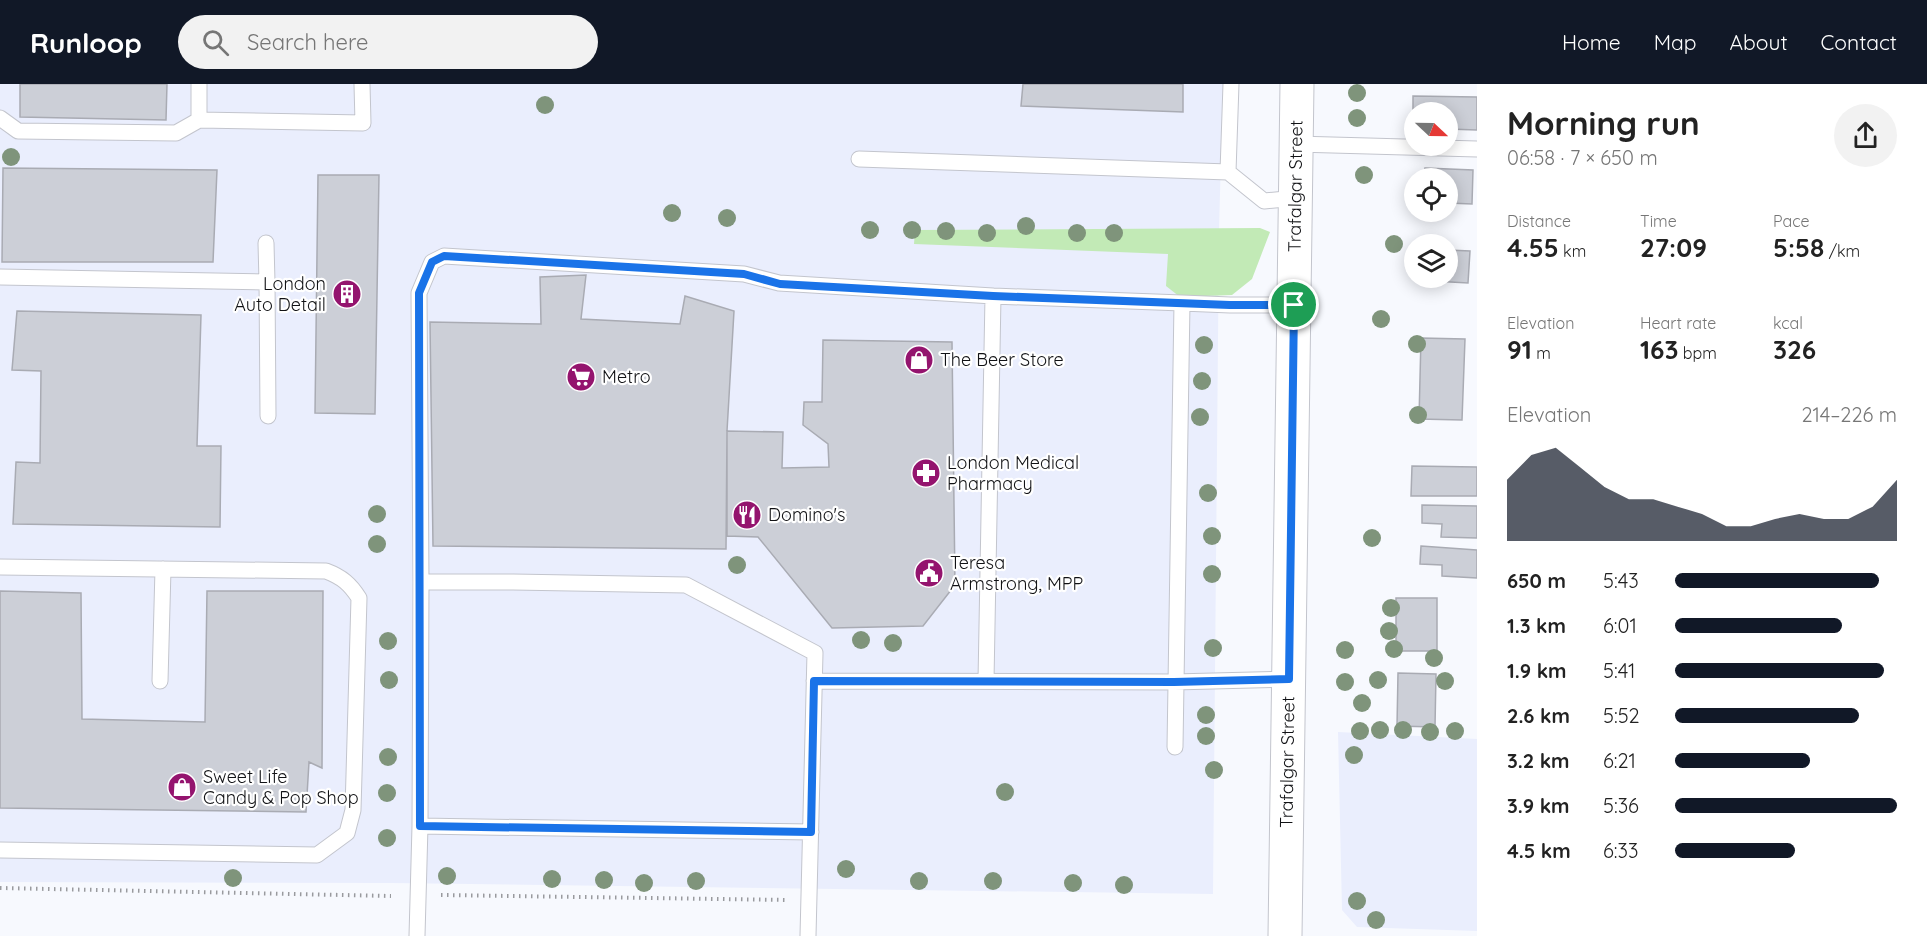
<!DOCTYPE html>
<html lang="en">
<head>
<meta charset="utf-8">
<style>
	:root { --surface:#fff; --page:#f2f2f2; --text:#222; --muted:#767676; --accent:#111827 }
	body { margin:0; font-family:Quicksand,sans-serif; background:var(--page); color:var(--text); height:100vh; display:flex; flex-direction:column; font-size:22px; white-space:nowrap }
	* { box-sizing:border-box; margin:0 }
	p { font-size:20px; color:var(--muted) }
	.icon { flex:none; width:33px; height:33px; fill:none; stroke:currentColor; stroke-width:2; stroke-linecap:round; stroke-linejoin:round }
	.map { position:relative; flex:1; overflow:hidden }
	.drawer { display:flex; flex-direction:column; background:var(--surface); width:450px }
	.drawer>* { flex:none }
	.needle { width:39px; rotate:112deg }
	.controls { position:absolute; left:1404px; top:18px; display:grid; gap:12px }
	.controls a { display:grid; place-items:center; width:54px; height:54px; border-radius:50%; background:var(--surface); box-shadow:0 3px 15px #0003; font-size:30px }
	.pin { position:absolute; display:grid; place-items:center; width:51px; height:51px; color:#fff; margin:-26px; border:3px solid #fff; border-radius:50%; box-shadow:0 2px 6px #0007 }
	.round { display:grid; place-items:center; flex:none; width:63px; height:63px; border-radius:32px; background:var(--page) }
	.headline { display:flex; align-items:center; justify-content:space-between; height:102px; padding:0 30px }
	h1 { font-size:33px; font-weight:700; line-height:45px }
	.metrics { display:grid; grid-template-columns:repeat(3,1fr); gap:9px; height:102px; padding:6px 30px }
	.metrics div { display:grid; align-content:center }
	.metrics b { font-size:26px; font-weight:700 }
	.metrics small { font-size:16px; font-weight:400 }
	.metrics p { font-size:16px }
	.chart { height:168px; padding:12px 30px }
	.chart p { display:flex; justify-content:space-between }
	.chart svg { width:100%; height:108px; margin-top:6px; fill:var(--accent); opacity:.7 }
	ul { padding:0 30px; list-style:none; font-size:20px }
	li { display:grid; grid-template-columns:96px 72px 1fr; align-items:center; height:45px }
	li i { height:15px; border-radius:8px; background:var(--accent) }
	header { display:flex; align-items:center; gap:36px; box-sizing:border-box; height:84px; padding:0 30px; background:var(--accent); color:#fff }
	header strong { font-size:28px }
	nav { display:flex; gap:33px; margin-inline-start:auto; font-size:21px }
	.search { width:420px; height:54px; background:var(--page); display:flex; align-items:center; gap:15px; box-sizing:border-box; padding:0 21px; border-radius:33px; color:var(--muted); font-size:22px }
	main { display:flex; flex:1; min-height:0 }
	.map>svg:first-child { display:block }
</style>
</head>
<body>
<header>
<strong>Runloop</strong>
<div class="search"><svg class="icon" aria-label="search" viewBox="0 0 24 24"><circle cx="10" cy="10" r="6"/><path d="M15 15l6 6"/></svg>Search here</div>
<nav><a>Home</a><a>Map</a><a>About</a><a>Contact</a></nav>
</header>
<main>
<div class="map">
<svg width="1477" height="852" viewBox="0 0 1477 852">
	<rect width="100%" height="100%" fill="#f7f9fe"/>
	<path fill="#eaeefd" d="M 0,0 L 1223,0 L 1219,146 L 1213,810 L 391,799 L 0,798 Z
		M 1338,648 L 1477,655 L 1477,847 L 1357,843 L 1342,826 Z"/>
	<path fill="#c2eab6" d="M 1260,144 L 1270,148 L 1252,195 L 1232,211 L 1180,213 L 1166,202 L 1168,170 L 914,160 L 915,146 Z"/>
	<path fill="#cccfd7" stroke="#a9abb3" stroke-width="1.5" d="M 20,0 L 167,0 L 166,36 L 20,33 Z
		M 1023,0 L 1183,0 L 1183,28 L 1021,22 Z
		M 1413,12 L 1477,13 L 1477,46 L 1448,45 L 1448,28 L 1413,27 Z
		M 3,84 L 217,86 L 213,178 L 2,178 Z
		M 1425,84 L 1473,86 L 1472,120 L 1448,119 L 1448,94 L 1424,94 Z
		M 318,91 L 379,91 L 375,330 L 315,329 Z
		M 1448,166 L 1470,167 L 1468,199 L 1415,196 L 1415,194 L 1448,194 Z
		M 586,191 L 581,235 L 680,240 L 685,212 L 734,227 L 727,347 L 726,465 L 433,462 L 430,238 L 541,240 L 540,193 Z
		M 17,227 L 201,231 L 197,362 L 221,362 L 220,443 L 13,440 L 16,378 L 40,379 L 41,287 L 12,286 Z
		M 1421,254 L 1465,255 L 1462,336 L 1419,335 Z
		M 823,256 L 952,258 L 955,501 L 923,542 L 832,544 L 758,453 L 727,452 L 727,347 L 783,348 L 782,384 L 829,383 L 828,360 L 803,341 L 804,318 L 822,318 Z
		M 1412,382 L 1477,383 L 1477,412 L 1411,412 Z
		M 1422,421 L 1477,422 L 1477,454 L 1441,453 L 1442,440 L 1422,439 Z
		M 1421,462 L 1477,466 L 1477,494 L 1442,492 L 1442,481 L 1420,480 Z
		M 0,507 L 81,509 L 82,635 L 205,638 L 207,507 L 323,507 L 322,684 L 309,678 L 306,728 L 0,724 Z
		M 1396,514 L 1437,514 L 1437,567 L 1401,567 L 1401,561 L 1396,561 Z
		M 1398,589 L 1436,590 L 1435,643 L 1397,642 Z"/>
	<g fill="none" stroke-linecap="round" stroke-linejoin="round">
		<g stroke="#c3c5cd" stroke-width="17">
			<path id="lane" d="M 199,0 L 199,36
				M 1231,0 L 1228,88 L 1264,117 L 1296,114
				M 0,34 L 18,47 L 176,49 L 199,36 L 363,39 L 362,0
				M 1296,60 L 1477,65
				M 859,75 L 1228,88
				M 266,159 L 267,198
				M 0,193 L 267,198 L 268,332
				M 1182,219 L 1230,221 L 1294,221
				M 0,483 L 326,487 C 342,493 350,500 359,514 L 353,726 L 347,749 L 317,771 L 0,766
				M 421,498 L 419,209 L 432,178 L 444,172 L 744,190 L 779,199 L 993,212
				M 160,597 L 163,485
				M 814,597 L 1174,598 L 1289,595
				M 986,597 L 993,212 L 1182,219 L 1175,663
				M 420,742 L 811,748
				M 417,852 L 420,742 L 421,498 L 513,498 L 686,501 L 815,569 L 808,852"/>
		</g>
		<g stroke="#c3c5cd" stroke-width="35">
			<g id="secondary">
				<path id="s1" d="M 1285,852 L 1297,0"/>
			</g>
		</g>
		<path stroke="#999a9e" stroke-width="4" stroke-dasharray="1.5 4.5" stroke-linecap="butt" d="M 0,804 L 391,812
			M 441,811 L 788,816"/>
		<use href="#lane" stroke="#fff" stroke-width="15"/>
		<use href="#secondary" stroke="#fff" stroke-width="33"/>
	</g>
	<g fill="#7f947b">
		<circle cx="1357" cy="9" r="9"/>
		<circle cx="545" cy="21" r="9"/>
		<circle cx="1357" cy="34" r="9"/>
		<circle cx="11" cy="73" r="9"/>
		<circle cx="1364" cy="91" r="9"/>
		<circle cx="672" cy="129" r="9"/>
		<circle cx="727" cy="134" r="9"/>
		<circle cx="1026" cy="142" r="9"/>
		<circle cx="870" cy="146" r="9"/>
		<circle cx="912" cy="146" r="9"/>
		<circle cx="946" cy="147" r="9"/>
		<circle cx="987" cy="149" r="9"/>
		<circle cx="1077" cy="149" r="9"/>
		<circle cx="1114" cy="149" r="9"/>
		<circle cx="1394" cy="160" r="9"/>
		<circle cx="1381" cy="235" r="9"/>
		<circle cx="1417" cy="260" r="9"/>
		<circle cx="1204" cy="261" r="9"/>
		<circle cx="1202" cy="297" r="9"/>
		<circle cx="1418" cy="331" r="9"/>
		<circle cx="1200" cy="333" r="9"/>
		<circle cx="1208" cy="409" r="9"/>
		<circle cx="377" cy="430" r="9"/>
		<circle cx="1212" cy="452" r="9"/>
		<circle cx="1372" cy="454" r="9"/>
		<circle cx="377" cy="460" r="9"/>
		<circle cx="737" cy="481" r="9"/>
		<circle cx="1212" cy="490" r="9"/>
		<circle cx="1391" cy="524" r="9"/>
		<circle cx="1389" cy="547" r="9"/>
		<circle cx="861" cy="556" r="9"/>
		<circle cx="388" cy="557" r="9"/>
		<circle cx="893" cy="559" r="9"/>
		<circle cx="1213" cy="564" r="9"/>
		<circle cx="1394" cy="565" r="9"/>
		<circle cx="1345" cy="566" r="9"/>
		<circle cx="1434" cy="574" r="9"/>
		<circle cx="389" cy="596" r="9"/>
		<circle cx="1378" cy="596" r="9"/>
		<circle cx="1445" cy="597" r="9"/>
		<circle cx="1345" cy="598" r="9"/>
		<circle cx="1362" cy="619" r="9"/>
		<circle cx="1206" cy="631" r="9"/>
		<circle cx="1380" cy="646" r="9"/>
		<circle cx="1403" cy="646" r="9"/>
		<circle cx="1360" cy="647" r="9"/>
		<circle cx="1455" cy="647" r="9"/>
		<circle cx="1430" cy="648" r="9"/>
		<circle cx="1206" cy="652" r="9"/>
		<circle cx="1354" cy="671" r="9"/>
		<circle cx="388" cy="673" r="9"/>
		<circle cx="1214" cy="686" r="9"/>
		<circle cx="1005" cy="708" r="9"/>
		<circle cx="387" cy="709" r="9"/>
		<circle cx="387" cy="754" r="9"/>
		<circle cx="846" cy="785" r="9"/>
		<circle cx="447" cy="792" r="9"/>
		<circle cx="233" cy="794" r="9"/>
		<circle cx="552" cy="795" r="9"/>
		<circle cx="604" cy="796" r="9"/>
		<circle cx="696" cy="797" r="9"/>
		<circle cx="919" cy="797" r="9"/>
		<circle cx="993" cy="797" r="9"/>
		<circle cx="644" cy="799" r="9"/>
		<circle cx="1073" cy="799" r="9"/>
		<circle cx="1124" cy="801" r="9"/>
		<circle cx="1357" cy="817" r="9"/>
		<circle cx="1376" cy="836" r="9"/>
	</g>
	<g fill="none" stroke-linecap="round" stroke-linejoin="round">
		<g stroke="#fff" stroke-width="12">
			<path id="route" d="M 444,172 L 744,190 L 780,200 L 993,212 L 1230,221 L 1294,221 L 1289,595 L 1174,598 L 814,597 L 811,748 L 420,742 L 419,209 L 432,178 Z"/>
		</g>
		<use href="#route" stroke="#1a73e8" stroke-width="8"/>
	</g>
	<defs>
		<g id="building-disc" transform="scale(1.5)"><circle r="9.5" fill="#94146e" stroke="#fff"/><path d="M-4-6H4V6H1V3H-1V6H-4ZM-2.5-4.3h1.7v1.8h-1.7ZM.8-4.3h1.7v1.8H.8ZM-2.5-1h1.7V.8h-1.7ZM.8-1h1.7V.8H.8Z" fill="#fff"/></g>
		<g id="shop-disc" transform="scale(1.5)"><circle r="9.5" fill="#94146e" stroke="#fff"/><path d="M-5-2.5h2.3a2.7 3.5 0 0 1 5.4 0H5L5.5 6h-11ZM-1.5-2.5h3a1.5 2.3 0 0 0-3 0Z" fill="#fff"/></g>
		<g id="supermarket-disc" transform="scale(1.5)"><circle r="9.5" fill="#94146e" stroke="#fff"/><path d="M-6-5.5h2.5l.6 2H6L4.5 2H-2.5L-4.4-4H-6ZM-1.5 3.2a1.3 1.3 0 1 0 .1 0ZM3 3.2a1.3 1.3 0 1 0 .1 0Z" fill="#fff"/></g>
		<g id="pharmacy-disc" transform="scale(1.5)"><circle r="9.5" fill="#94146e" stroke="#fff"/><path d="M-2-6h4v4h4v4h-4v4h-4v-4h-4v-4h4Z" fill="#fff"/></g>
		<g id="restaurant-disc" transform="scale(1.5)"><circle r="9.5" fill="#94146e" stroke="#fff"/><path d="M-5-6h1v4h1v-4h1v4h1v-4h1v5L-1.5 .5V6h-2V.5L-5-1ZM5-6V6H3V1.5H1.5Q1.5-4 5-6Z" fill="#fff"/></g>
		<g id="civic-disc" transform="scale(1.5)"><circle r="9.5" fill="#94146e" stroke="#fff"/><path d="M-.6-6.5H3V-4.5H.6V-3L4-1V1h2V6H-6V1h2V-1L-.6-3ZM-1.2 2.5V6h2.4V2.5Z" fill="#fff"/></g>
	</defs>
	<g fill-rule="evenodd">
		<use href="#building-disc" x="347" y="210"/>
		<use href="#shop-disc" x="919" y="276"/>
		<use href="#supermarket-disc" x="581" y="293"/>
		<use href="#pharmacy-disc" x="926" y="389"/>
		<use href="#restaurant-disc" x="747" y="431"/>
		<use href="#civic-disc" x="929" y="489"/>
		<use href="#shop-disc" x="182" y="703"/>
	</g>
	<g text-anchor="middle" stroke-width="4.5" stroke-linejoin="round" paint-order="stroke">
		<g font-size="18" fill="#111215" stroke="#fff">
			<text dy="6" stroke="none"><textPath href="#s1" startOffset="750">Trafalgar Street</textPath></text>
			<text dy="6" stroke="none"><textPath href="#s1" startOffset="174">Trafalgar Street</textPath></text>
		</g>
		<g font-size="18" fill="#111215" stroke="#fff" text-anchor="start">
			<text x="326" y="206" text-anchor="end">London<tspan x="326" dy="21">Auto Detail</tspan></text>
			<text x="940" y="282">The Beer Store</text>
			<text x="602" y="299">Metro</text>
			<text x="947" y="385">London Medical<tspan x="947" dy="21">Pharmacy</tspan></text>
			<text x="768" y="437">Domino's</text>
			<text x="950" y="485">Teresa<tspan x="950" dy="21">Armstrong, MPP</tspan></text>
			<text x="203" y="699">Sweet Life<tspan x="203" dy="21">Candy &amp; Pop Shop</tspan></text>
		</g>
	</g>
</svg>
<div class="controls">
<a><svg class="needle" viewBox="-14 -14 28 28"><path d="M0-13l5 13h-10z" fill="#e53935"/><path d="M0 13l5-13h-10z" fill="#767676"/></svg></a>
<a><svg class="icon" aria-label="locate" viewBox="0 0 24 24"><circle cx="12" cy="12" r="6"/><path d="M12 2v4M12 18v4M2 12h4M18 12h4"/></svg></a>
<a><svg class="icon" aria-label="layers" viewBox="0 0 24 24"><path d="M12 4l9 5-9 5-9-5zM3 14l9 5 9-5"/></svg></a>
</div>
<div class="pin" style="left:1294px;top:221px;background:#1e9e55"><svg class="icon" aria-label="arrive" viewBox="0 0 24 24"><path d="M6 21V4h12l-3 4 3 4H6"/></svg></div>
</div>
<section class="drawer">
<div class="headline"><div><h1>Morning run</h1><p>06:58 · 7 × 650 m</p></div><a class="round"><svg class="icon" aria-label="share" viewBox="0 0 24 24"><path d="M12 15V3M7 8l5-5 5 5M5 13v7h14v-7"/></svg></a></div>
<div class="metrics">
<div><p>Distance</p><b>4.55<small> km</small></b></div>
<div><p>Time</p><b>27:09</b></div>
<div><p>Pace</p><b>5:58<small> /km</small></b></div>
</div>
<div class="metrics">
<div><p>Elevation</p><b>91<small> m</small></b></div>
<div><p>Heart rate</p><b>163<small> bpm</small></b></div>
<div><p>kcal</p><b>326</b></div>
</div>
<div class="chart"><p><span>Elevation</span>214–226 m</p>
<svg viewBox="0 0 160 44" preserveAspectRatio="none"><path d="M0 44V19L10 9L20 6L30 14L40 22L50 27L60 27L70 30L80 33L90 38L100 38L110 35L120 33L130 35L140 35L150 30L160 19V44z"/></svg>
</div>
<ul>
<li><b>650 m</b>5:43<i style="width:92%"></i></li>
<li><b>1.3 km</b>6:01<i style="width:75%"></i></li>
<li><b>1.9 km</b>5:41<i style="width:94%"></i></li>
<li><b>2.6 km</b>5:52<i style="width:83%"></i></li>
<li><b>3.2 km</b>6:21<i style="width:61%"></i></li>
<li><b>3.9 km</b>5:36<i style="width:100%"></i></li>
<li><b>4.5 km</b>6:33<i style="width:54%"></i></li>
</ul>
</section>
</main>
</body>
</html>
